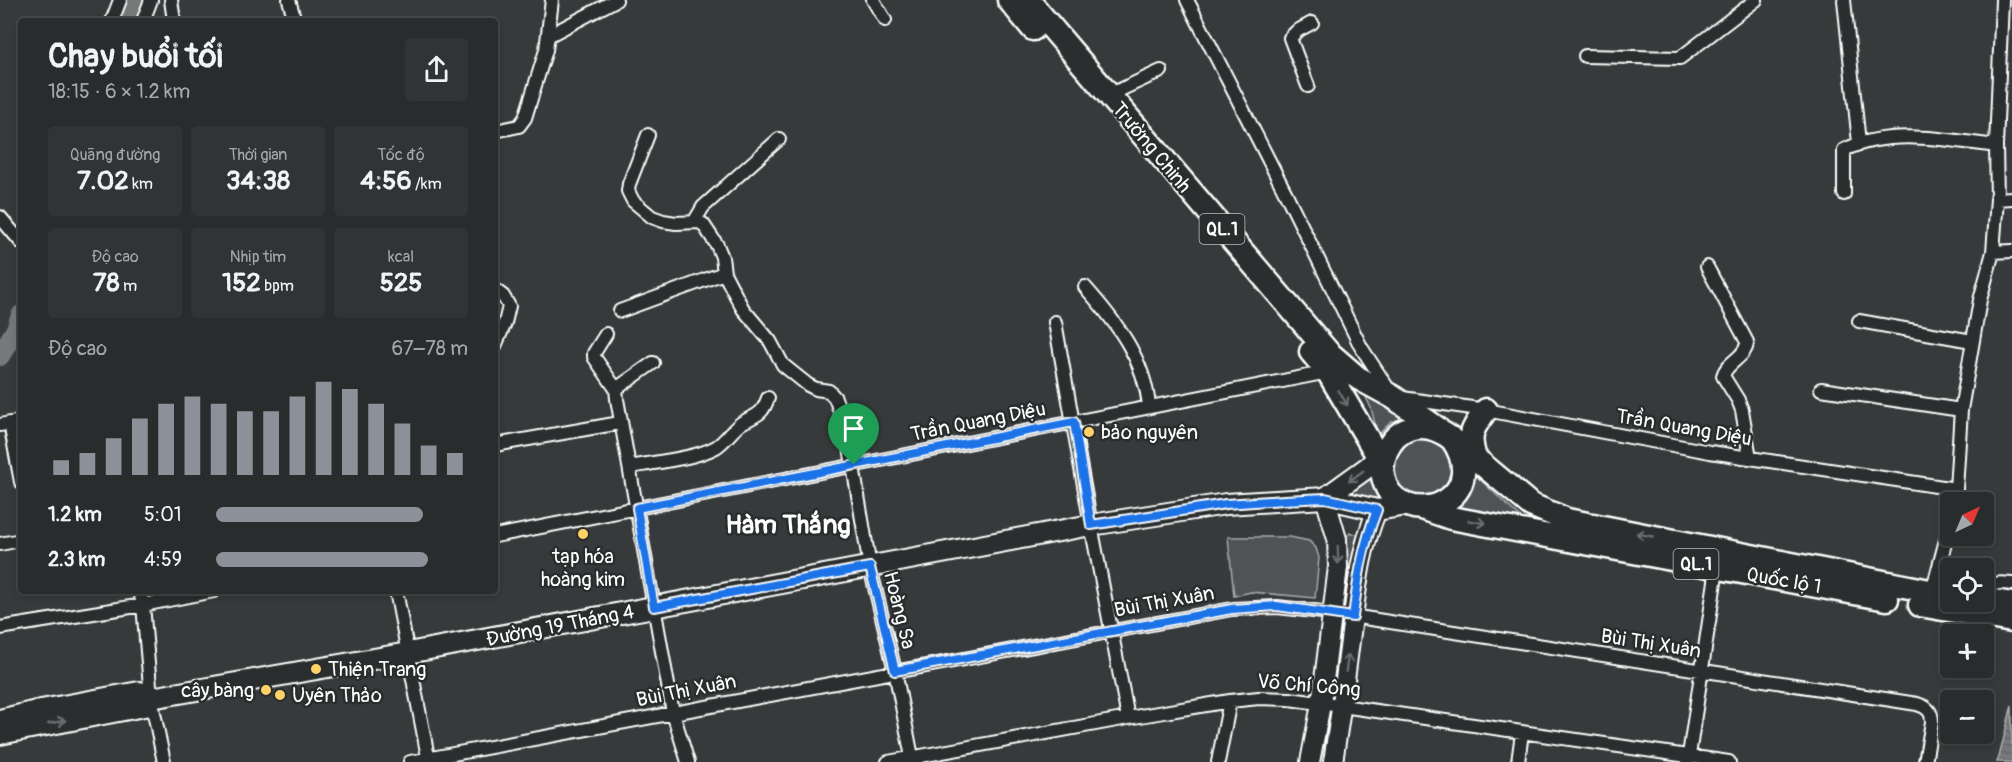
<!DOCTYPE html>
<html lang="vi">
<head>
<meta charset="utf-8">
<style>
	:root { --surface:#292c2c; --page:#313434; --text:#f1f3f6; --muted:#a5a7a9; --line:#454848; --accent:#8c9099 }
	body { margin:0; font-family:Pangolin,sans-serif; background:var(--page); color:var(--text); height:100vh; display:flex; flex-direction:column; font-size:22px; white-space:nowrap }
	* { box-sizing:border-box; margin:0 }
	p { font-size:20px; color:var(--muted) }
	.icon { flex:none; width:33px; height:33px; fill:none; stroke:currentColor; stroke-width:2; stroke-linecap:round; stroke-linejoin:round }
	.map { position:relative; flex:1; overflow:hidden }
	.panel { position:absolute; left:18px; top:18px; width:480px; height:576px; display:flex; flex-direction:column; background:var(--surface); border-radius:6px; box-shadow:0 3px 9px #0003,0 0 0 2px var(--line) }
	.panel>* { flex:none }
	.needle { width:39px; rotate:44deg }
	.fabs { position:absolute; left:1940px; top:492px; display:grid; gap:12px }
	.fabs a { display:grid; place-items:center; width:54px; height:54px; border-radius:6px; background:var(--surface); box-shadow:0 3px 9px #0003,0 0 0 2px var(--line); font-size:30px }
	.pin { position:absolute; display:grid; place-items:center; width:51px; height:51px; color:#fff; margin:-62px -26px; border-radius:50% 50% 50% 0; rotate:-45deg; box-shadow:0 0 6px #0007 }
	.pin .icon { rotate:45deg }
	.round { display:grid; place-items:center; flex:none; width:63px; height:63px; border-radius:6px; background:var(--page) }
	.summary { display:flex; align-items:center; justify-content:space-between; height:102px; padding:0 30px }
	h1 { font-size:33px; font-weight:800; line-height:45px }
	.metrics { display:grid; grid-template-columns:repeat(3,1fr); gap:9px; height:102px; padding:6px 30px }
	.metrics div { display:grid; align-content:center; border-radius:6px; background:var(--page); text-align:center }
	.metrics b { font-size:26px; font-weight:800 }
	.metrics small { font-size:16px; font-weight:400 }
	.metrics p { font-size:16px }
	.chart { height:168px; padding:12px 30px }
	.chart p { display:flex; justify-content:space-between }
	.chart svg { width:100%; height:108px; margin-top:6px; stroke:var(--accent); stroke-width:6 }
	ul { padding:0 30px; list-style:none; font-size:20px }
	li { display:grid; grid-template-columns:96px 72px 1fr; align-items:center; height:45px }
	li i { height:15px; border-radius:8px; background:var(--accent) }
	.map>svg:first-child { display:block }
</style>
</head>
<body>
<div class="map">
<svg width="2012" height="762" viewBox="0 0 2012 762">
	<defs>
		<pattern id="water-rules" width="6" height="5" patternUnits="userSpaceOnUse" patternTransform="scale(1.5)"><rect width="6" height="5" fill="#767879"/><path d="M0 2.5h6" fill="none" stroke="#616262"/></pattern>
	</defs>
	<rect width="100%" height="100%" fill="#373a3b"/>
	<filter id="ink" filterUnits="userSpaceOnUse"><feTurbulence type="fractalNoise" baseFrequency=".0167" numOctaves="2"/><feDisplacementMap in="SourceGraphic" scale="12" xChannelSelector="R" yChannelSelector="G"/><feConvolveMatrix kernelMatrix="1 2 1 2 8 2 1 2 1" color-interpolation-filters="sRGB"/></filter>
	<g filter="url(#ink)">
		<path fill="#505354" stroke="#a8a9aa" stroke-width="1.5" d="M 1364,393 L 1404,417 L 1390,423 L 1378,435 L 1371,408 Z
			M 1427,437 L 1443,446 L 1449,456 L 1452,466 L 1447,484 L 1440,492 L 1430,497 L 1409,497 L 1394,484 L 1394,450 L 1411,438 Z
			M 1472,472 L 1522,519 L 1457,509 L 1466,496 Z
			M 1372,473 L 1383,499 L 1346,495 Z
			M 1350,533 L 1357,534 L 1359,537 L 1354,554 L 1347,594 L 1342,594 L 1347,536 Z
			M 1228,537 L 1290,537 L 1309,541 L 1316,548 L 1319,558 L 1315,598 L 1251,592 L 1234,596 Z"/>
		<path fill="url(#water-rules)" stroke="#adaeaf" stroke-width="1.5" d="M 2012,705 L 2012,762 L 1997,762 L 1999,757 Z"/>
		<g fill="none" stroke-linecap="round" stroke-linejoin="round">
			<path stroke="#767879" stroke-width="20" d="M 130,21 L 138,0
				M 0,356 L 16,329 L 21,315"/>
			<g stroke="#fff" stroke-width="16">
				<path id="street" d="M 171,0 L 174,21
					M 289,0 L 295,21
					M 873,0 L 885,20
					M 1187,0 L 1287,196 L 1361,347 L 1389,390
					M 1844,0 L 1859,143
					M 112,21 L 120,0
					M 143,21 L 151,0
					M 548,36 L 616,0
					M 1585,56 L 1680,58 L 1756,0
					M 1308,86 L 1290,38 L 1297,31 L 1312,23
					M 1109,95 L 1161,71
					M 495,131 L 519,126 L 525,118 L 546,50 L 552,0
					M 648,135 L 629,184 L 628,191 L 633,201 L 652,217 L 663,221 L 676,223 L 698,222 L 703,224 L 717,245 L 722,257 L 724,273 L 736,296 L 743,309 L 770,341 L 783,365 L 808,385 L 816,389 L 829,391 L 835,398 L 847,430 L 870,567 L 895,671 L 912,757 L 917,761
					M 1844,194 L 1844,150 C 1890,128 1947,140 1996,146
					M 1997,199 L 2012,198
					M 0,217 L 21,242
					M 694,222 L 703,207 L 779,139
					M 1993,252 L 2012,251
					M 1707,267 L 1747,342 C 1747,357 1726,362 1723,376 L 1738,400 L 1742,410 L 1750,458
					M 1085,287 C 1116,322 1145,359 1149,407
					M 495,290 L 503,296 L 509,306 L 505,323 L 495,346
					M 620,311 L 724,273
					M 1859,321 L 1972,341
					M 1055,322 L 1091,525 L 1128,718
					M 606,334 L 594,353 L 594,357 L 616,389
					M 653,363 L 616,389 L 617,399 L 673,713 L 688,762
					M 1821,389 L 1961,410
					M 1402,398 L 1486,410 L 1710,452 L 1956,489 L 1954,502
					M 10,423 L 21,482
					M 0,425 L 21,421
					M 495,445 L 620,423
					M 630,467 C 655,462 694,459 716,447 C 726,441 733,428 743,422 C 758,414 762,415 768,398
					M 1956,489 L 1961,410 L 1980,300 L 1993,252 L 1997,199 L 1996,146 L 2002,0
					M 495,536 L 1328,372
					M 0,544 L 21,540
					M 140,591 L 143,605 L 151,698 L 164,762
					M 396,591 L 429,762
					M 1932,592 L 1950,525
					M 1983,593 C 1996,582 1995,582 2012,584
					M 0,628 L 143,605 L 214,591
					M 410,762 L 1232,609 L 1277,607 L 1332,613 L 1917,704 C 1927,707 1932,711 1932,722 L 1925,762
					M 888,762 L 1128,718 L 1230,701 L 1259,698 L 1289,699 L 1342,706 L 1729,762
					M 1218,762 L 1230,701
					M 1518,762 L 1522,733
					M 1688,762 L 1717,568"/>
			</g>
			<g stroke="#fff" stroke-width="22">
				<path id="secondary" d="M 1310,762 L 1321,704 L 1338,567 L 1337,539 L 1325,498
					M 1333,762 C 1340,719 1346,676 1351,633 C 1357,588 1359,554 1377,510"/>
			</g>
			<g stroke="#fff" stroke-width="24">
				<path id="primary" d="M 1325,498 L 1368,467 L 1385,451
					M 0,720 L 41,710 L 139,692 L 151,698 L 408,653 L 1091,525 L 1226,504 L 1325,498 L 1377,510 L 1407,505
					M 0,734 L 144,706 L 151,698"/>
			</g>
			<g stroke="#fff" stroke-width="27">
				<path id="highway" d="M 1009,0 L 1033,29
					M 1028,0 L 1328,352 L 1358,378 L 1393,397 L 1437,428
					M 1311,352 L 1328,372 L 1382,463
					M 1452,439 C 1468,462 1469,490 1440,504 C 1432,508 1423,508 1414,507 C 1353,494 1389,393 1452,439 L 1531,505 L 1567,520 L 1950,595
					M 1474,455 C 1468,433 1473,428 1486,410
					M 1422,508 L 1451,518 L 1887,599
					M 1983,599 L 2012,604
					M 1920,605 L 2012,621"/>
			</g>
			<use href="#street" stroke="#2a2d2e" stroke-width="12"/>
			<use href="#secondary" stroke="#2a2d2e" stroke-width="18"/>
			<use href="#primary" stroke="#2a2d2e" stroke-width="20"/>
			<use href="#highway" stroke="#2a2d2e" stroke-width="22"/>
		</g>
		<defs><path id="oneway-shaft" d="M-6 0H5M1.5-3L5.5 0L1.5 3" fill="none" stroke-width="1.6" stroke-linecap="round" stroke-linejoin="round" transform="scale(1.5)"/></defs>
		<g stroke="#6a6c6d">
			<use href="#oneway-shaft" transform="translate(1343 398) rotate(59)"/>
			<use href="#oneway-shaft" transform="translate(1356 476) rotate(144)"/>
			<use href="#oneway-shaft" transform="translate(1477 522) rotate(10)"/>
			<use href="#oneway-shaft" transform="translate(1645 535) rotate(-169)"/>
			<use href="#oneway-shaft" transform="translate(1338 555) rotate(88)"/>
			<use href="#oneway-shaft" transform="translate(1347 663) rotate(-82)"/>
			<use href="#oneway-shaft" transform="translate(57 722) rotate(-11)"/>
		</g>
	</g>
	<g fill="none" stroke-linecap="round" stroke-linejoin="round" filter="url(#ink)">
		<g stroke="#fff" stroke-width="12">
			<path id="route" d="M 1074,422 L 1091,525 L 1226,504 L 1284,500 L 1325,498 L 1377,510 C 1362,548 1358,578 1353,617 L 1277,606 L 1232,609 L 895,671 L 870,567 L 654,607 L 637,508 Z"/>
		</g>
		<use href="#route" stroke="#1a73e8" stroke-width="8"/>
	</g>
	<g fill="#ffd166" stroke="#2a2d2e" stroke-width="2">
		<circle cx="1089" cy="432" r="6"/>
		<circle cx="583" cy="534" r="6"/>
		<circle cx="316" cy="669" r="6"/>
		<circle cx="266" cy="690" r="6"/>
		<circle cx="280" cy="695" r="6"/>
	</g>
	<g text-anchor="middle" stroke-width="5" stroke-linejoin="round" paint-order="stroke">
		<g fill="#2a2d2e" stroke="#bfc0c0" stroke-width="1.5">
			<rect x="1199.5" y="214" width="45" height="30" rx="4.5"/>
			<rect x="1673.5" y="549" width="45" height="30" rx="4.5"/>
		</g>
		<g font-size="18" font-weight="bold" fill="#fff">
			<text x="1222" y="235">QL.1</text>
			<text x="1696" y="570">QL.1</text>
		</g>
		<g font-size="20" fill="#fff" stroke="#2a2d2e">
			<text transform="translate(1152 147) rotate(50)" y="7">Trường Chinh</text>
			<text transform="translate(978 421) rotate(-11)" y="7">Trần Quang Diệu</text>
			<text transform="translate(1684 427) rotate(10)" y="7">Trần Quang Diệu</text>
			<text transform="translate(1784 580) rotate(10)" y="7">Quốc lộ 1</text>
			<text transform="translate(1164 601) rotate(-10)" y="7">Bùi Thị Xuân</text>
			<text transform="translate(900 610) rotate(76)" y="7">Hoàng Sa</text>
			<text transform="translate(560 625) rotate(-11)" y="7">Đường 19 Tháng 4</text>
			<text transform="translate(1651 643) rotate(9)" y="7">Bùi Thị Xuân</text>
			<text transform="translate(1309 685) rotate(5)" y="7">Võ Chí Công</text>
			<text transform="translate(686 690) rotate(-11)" y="7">Bùi Thị Xuân</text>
		</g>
		<g font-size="20" fill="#fff" stroke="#2a2d2e" text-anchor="start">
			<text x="1101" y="439">bảo nguyên</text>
			<text x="583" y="563" text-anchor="middle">tạp hóa<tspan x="583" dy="23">hoàng kim</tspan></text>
			<text x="328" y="676">Thiện Trang</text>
			<text x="254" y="697" text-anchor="end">cây bàng</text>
			<text x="292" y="702">Uyên Thảo</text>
		</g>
		<g font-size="26" font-weight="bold" fill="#fff" stroke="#2a2d2e">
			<text x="788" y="533">Hàm Thắng</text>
		</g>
	</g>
</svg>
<div class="fabs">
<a><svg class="needle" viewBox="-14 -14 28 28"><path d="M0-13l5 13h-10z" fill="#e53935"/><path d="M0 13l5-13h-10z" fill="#a5a7a9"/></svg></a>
<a><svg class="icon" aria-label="locate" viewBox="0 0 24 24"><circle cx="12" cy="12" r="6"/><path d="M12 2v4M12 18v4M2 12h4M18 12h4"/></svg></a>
<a>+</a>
<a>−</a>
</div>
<div class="pin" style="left:854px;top:465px;background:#1e9e55"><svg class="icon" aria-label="arrive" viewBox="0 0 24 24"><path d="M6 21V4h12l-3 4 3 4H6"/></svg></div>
<section class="panel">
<div class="summary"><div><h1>Chạy buổi tối</h1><p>18:15 · 6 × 1.2 km</p></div><a class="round"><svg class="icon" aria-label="share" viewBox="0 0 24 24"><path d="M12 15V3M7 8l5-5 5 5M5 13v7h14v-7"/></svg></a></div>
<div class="metrics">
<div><p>Quãng đường</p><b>7.02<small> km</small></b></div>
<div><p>Thời gian</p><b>34:38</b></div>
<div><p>Tốc độ</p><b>4:56<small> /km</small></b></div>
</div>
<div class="metrics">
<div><p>Độ cao</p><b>78<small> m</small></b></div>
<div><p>Nhịp tim</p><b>152<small> bpm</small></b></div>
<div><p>kcal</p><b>525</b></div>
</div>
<div class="chart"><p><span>Độ cao</span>67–78 m</p>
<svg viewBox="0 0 160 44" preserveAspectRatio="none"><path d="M5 44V38M15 44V35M25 44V29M35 44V21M45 44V15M55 44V12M65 44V15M75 44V18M85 44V18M95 44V12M105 44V6M115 44V9M125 44V15M135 44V23M145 44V32M155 44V35"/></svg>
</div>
<ul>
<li><b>1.2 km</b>5:01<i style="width:82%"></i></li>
<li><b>2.3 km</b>4:59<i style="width:84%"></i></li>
</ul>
</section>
</div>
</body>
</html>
